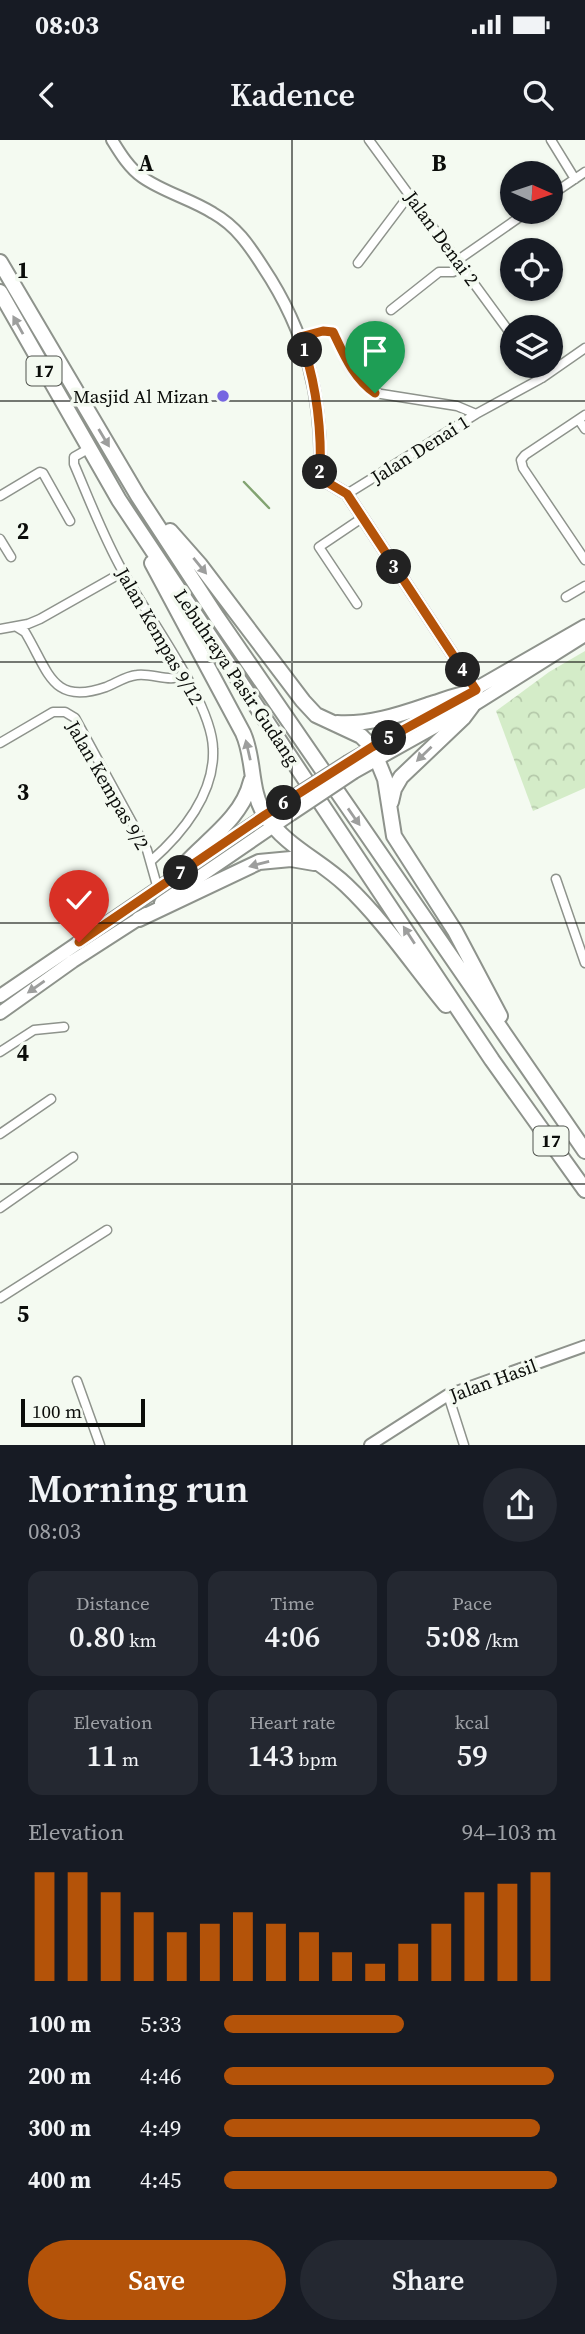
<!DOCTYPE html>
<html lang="en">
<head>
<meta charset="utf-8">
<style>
	:root { --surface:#171b24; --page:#242831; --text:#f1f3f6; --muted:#9ea1a6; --accent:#b45309 }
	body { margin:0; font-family:"Source Serif 4",serif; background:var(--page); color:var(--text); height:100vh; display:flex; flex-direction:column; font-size:26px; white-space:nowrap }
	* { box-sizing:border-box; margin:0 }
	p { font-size:23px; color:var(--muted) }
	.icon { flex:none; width:38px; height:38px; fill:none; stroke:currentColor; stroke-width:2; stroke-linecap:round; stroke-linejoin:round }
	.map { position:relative; height:1305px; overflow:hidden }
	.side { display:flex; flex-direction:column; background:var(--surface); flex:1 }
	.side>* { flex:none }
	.needle { width:46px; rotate:93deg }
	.fabs { position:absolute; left:500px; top:21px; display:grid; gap:14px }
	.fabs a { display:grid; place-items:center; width:63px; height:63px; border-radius:50%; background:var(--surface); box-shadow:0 2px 5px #0004; font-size:35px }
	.scale { position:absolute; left:21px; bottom:18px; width:124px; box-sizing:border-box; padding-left:7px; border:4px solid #0b0d0a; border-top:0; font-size:19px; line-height:24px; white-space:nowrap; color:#0b0d0a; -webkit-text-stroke:5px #f4faf1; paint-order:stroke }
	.pin { position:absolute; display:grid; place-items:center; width:60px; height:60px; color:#fff; margin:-72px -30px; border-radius:50% 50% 50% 0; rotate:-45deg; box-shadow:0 0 7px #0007 }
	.pin .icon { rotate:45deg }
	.km { position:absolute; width:35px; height:35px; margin:-18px; border-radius:50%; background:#222; color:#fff; font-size:19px; line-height:35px; text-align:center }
	.round { display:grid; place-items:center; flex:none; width:74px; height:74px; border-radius:37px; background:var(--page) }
	.head { display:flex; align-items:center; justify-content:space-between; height:119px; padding:0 28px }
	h1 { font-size:38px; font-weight:600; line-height:52px }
	.stats { display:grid; grid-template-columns:repeat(3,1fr); gap:10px; height:119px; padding:7px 28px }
	.stats div { display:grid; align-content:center; border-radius:14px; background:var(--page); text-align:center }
	.stats b { font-size:30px; font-weight:600 }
	.stats small { font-size:19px; font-weight:400 }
	.stats p { font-size:19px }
	.chart { height:196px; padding:14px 28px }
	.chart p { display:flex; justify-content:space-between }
	.chart svg { width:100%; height:126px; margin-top:7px; stroke:var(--accent); stroke-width:6 }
	.button { display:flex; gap:14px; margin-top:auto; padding:14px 28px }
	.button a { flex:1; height:80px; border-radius:42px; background:var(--accent); color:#fff; font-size:28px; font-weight:600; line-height:80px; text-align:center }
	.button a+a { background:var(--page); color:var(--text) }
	ul { padding:0 28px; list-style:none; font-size:23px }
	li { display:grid; grid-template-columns:112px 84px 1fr; align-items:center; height:52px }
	li i { height:18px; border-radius:9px; background:var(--accent) }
	.status { display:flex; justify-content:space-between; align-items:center; height:49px; padding:0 35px; background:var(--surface); direction:ltr }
	.status svg { height:19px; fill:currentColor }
	header { display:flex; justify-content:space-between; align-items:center; height:91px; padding:0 28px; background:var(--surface); font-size:32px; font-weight:600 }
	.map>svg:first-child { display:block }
</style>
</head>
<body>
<div class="status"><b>08:03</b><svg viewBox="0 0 49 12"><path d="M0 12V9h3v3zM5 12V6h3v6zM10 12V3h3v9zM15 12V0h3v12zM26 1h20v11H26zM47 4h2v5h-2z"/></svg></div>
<header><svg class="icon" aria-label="back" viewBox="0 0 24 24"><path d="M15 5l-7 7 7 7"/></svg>Kadence<svg class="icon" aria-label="search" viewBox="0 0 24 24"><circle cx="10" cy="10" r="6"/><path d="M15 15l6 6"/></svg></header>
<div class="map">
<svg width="585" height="1305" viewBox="0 0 585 1305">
	<defs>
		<pattern id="forest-crowns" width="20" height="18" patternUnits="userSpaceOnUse" patternTransform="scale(1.75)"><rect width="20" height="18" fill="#d4ecc8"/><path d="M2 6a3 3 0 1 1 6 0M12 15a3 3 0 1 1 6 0" fill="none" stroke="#b5c9aa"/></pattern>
	</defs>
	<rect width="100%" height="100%" fill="#f4faf1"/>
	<path fill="url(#forest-crowns)" d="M 585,511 L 585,648 L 533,671 L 496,571 L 549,532 Z"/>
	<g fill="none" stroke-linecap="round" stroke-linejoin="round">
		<path stroke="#82a371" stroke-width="2.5" d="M 244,342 L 269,368"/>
		<g stroke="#8e938c" stroke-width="11">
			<path id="street" d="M 369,0 L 513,197
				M 551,0 L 575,39
				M 551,55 L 585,32
				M 458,120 L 527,72
				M 358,123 L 410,54
				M 391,170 L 439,132 L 453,132 L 463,127
				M 300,197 L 323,191 L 333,192 C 344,215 354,239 375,253 L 457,266 L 476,274
				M 533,226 L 542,238
				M 585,275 L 525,315 L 521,320 L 523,328 L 585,420
				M 579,280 L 585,289
				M 88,309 L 74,317 L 74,324 C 89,359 103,396 122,430 C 146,475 212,561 213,609 C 215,653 183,693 151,721
				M 347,354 L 476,274 L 542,238 L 585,208
				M 0,356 L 40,332 L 43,333 L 70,381
				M 0,399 L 11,417
				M 566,457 L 585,446
				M 357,464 L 319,407 L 362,378
				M 17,487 L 25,492 C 49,532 52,566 106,547 C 116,543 126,536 137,535 C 154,533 169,543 185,535
				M 0,489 L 28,484 L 40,479 L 123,432
				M 0,603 L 53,572 L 65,572 L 75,578 L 147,710 L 158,749
				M 556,739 L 585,823
				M 0,912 L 34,890 L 64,887
				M 0,994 L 51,959
				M 0,1068 L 73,1017
				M 0,1158 L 107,1090
				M 77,1241 L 100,1305
				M 448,1255 L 464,1305"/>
		</g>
		<g stroke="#8e938c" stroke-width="14">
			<path id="secondary" d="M 112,0 C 120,13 129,28 142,37 C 163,52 191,59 213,73 C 236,86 249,105 263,127 C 307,193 323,259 320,338 L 347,354 L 476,550
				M 370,1305 L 448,1255 L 585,1206"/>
		</g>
		<g stroke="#8e938c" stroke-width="16">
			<path id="primary" d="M 348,622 L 585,486
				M 354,632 L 472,566 L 585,495
				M 161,763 L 291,674
				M 0,856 L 284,663
				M 0,873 L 73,821 L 146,774"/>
		</g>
		<g stroke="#8e938c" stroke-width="18">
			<path id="highway" d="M 0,122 L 138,356 L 217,477 L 585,1011
				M 0,152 L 119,360 L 492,920 L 585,1050
				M 170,391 L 200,425 L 303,561 L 316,575 L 361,596 L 372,607 L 385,639 L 394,696 L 455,791 L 500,876
				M 152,423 L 243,593 C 255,619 249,650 265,675 C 286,707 320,720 346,745 C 384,781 413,825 446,865
				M 337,583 C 368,585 399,575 428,565 C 442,561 455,555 470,553
				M 391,662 L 394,649 L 401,637 L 463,578 L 472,566
				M 172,739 C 196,706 241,683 251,641
				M 139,779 L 259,722 L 291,719 L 314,723"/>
		</g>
		<use href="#street" stroke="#fff" stroke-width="8"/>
		<use href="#secondary" stroke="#fff" stroke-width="10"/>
		<use href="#primary" stroke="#fff" stroke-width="12"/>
		<use href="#highway" stroke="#fff" stroke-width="14"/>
		<g stroke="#8e938c" stroke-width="16" stroke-linecap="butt">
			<path id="primary-bridge" d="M 284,663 L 348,622
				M 291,674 L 354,632"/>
		</g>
		<use href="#primary-bridge" stroke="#fff" stroke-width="12"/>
	</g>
	<defs><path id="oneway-solid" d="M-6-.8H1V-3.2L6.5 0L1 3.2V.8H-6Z" transform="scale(1.75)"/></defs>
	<g fill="#9d9e9d">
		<use href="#oneway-solid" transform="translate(18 185) rotate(-119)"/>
		<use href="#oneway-solid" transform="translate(104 298) rotate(59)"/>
		<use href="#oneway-solid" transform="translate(200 426) rotate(51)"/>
		<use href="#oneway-solid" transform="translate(248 610) rotate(-103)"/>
		<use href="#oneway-solid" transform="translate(424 614) rotate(136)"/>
		<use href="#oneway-solid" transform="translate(354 677) rotate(55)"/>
		<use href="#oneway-solid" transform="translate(259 724) rotate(165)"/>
		<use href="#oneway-solid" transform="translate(409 795) rotate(-123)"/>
		<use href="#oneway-solid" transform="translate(36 847) rotate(145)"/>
	</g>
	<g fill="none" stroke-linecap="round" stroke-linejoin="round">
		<g stroke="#fff" stroke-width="14">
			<path id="route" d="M 79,802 L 265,675 L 372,607 L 476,550 L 347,354 L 320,338 C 322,290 317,243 300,197 L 323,191 L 333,192 C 344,215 354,239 375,253"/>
		</g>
		<use href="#route" stroke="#b45309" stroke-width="9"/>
	</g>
	<path fill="none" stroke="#0b0d0a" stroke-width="2" stroke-opacity="0.55" d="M 292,0 L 292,1305M 0,261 L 585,261M 0,522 L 585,522M 0,783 L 585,783M 0,1044 L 585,1044"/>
	<circle fill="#7666e1" stroke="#f4faf1" stroke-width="2.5" cx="223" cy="256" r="7"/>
	<g text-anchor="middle" stroke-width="7" stroke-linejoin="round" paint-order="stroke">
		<g fill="#f4faf1" stroke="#51544f" stroke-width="2">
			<rect x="26.5" y="216.5" width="35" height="29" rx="5"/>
			<rect x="533.5" y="986.5" width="35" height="29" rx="5"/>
		</g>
		<g font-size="18" font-weight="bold" fill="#0b0d0a">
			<text x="44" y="237">17</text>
			<text x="551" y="1007">17</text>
		</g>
		<g font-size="19" fill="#0b0d0a" stroke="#f4faf1">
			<text transform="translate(442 98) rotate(54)" y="7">Jalan Denai 2</text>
			<text transform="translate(420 309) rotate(-32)" y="7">Jalan Denai 1</text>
			<text transform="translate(160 496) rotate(60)" y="7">Jalan Kempas 9/12</text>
			<text transform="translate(237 537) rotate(56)" y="7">Lebuhraya Pasir Gudang</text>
			<text transform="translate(108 645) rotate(60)" y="7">Jalan Kempas 9/2</text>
			<text transform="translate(493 1240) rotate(-20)" y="7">Jalan Hasil</text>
		</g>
		<g font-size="19" fill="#0b0d0a" stroke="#f4faf1" text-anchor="end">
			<text x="209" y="263">Masjid Al Mizan</text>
		</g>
	</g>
	<g font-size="23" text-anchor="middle" font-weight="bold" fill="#0b0d0a" stroke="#f4faf1" stroke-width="7" stroke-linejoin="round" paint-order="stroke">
		<text x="146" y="31">A</text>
		<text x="439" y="31">B</text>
		<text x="23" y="138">1</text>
		<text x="23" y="399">2</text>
		<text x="23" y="660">3</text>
		<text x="23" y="921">4</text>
		<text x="23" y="1182">5</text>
	</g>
</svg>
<div class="fabs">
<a><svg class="needle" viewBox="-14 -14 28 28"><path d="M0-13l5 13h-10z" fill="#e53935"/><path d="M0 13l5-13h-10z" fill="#9ea1a6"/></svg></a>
<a><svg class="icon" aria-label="locate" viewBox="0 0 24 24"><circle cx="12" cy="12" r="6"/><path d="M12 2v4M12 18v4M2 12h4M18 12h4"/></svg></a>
<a><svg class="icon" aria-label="layers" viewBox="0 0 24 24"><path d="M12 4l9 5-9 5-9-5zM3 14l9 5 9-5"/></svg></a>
</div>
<div class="scale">100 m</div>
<div class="pin" style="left:375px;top:253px;background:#1e9e55"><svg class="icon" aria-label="arrive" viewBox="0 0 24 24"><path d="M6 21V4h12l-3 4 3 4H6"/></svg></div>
<div class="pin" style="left:79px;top:802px;background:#d93025"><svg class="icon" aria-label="check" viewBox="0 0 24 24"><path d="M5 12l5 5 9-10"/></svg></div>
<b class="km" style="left:305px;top:210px">1</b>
<b class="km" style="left:320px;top:332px">2</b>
<b class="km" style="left:394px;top:427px">3</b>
<b class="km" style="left:463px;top:530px">4</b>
<b class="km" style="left:389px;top:598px">5</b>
<b class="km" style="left:284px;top:663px">6</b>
<b class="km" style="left:181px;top:733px">7</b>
</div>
<section class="side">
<div class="head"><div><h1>Morning run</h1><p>08:03</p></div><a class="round"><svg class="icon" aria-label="share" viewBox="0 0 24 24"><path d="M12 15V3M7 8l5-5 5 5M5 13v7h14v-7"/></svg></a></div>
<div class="stats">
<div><p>Distance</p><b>0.80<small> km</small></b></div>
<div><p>Time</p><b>4:06</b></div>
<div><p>Pace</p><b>5:08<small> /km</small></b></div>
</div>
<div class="stats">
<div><p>Elevation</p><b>11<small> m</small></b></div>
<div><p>Heart rate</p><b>143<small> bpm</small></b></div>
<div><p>kcal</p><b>59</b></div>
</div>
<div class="chart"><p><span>Elevation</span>94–103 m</p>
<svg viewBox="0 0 160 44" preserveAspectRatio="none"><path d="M5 44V6M15 44V6M25 44V13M35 44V20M45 44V27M55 44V24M65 44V20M75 44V24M85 44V27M95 44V34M105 44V38M115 44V31M125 44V24M135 44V13M145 44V10M155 44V6"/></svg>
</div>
<ul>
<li><b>100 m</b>5:33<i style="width:54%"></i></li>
<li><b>200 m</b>4:46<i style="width:99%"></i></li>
<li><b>300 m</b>4:49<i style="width:95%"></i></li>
<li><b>400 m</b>4:45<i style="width:100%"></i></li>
</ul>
<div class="button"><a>Save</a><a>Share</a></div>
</section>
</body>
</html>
